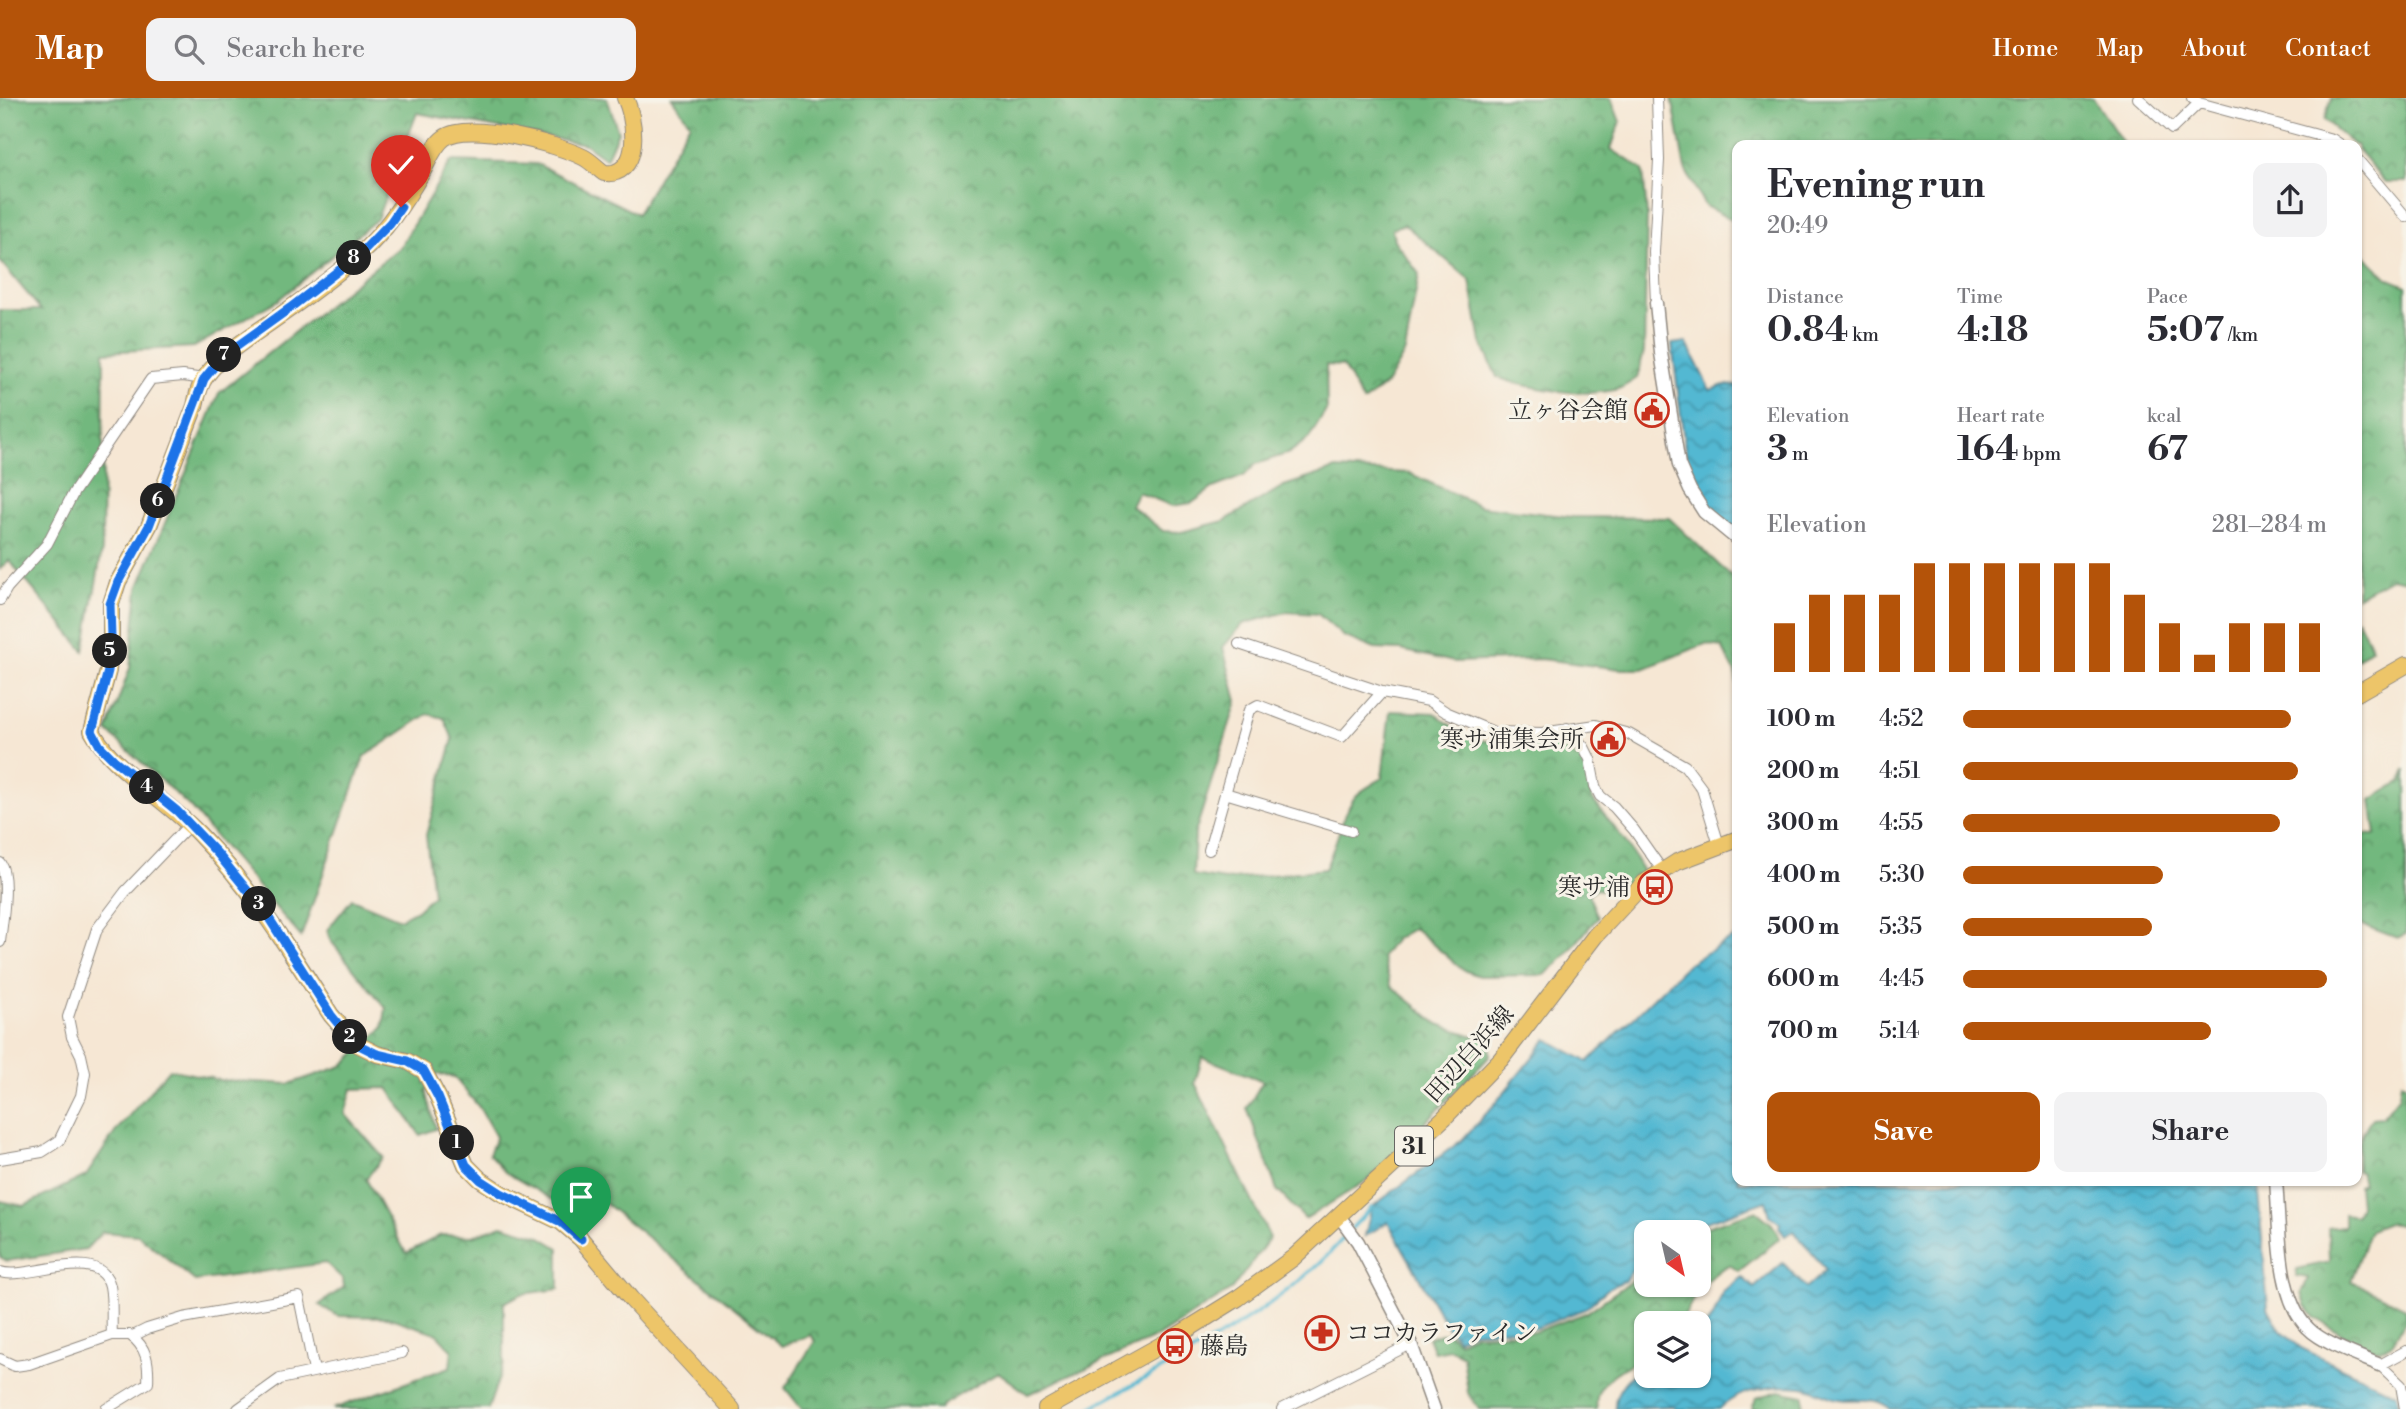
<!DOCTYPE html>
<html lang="en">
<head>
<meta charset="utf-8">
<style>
	:root { --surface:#fff; --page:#f2f2f3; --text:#2b2b33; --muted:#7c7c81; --accent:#b45309 }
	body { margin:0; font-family:"Libre Bodoni","Noto Serif JP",serif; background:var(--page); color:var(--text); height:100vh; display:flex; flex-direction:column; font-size:26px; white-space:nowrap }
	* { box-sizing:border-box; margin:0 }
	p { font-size:23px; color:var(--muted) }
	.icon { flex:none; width:38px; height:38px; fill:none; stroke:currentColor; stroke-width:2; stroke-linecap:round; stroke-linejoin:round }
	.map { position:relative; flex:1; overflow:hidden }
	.side { position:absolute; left:1732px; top:42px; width:630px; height:1046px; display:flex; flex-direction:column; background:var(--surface); border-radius:14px; box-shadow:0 2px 5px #0004 }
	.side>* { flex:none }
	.needle { width:46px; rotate:146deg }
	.buttons { position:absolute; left:1634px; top:1122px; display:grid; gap:14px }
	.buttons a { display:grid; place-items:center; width:77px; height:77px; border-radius:14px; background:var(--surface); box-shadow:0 2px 5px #0004; font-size:35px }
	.pin { position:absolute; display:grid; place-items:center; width:60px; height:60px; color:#fff; margin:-72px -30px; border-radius:50% 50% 50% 0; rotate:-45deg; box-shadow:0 0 7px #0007 }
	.pin .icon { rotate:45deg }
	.km { position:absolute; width:35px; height:35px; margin:-18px; border-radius:50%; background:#222; color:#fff; font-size:19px; line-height:35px; text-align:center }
	.round { display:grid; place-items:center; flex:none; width:74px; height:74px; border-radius:14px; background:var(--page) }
	.summary { display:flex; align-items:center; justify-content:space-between; height:119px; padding:0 35px }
	h1 { font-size:38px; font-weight:700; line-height:52px }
	.figures { display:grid; grid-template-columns:repeat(3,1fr); gap:10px; height:119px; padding:7px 35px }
	.figures div { display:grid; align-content:center }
	.figures b { font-size:35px; font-weight:700 }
	.figures small { font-size:19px; font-weight:400 }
	.figures p { font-size:19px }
	.chart { height:196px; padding:14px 35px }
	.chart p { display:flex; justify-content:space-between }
	.chart svg { width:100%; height:126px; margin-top:7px; stroke:var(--accent); stroke-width:6 }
	.action { display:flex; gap:14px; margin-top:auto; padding:14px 35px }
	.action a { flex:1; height:80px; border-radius:14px; background:var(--accent); color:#fff; font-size:28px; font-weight:700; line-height:80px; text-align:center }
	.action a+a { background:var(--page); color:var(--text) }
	ul { padding:0 35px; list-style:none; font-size:23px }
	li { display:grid; grid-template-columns:112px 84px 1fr; align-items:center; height:52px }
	li i { height:18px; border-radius:9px; background:var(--accent) }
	header { display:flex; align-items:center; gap:42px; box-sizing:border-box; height:98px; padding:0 35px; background:var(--accent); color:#fff }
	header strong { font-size:33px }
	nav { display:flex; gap:38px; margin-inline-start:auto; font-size:24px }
	.search { width:490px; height:63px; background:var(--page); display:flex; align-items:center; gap:18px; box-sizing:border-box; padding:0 24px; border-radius:14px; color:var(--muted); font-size:26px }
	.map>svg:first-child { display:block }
</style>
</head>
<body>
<header>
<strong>Map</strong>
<div class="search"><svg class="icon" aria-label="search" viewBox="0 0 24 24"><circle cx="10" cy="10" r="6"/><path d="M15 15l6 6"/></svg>Search here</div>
<nav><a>Home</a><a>Map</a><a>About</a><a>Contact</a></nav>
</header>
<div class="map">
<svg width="2406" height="1311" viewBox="0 0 2406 1311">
	<defs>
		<pattern id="forest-crowns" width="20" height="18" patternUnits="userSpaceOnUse" patternTransform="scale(1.75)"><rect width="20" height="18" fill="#72b87e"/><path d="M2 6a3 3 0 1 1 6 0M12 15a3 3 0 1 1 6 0" fill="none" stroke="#5e9667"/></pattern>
		<pattern id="water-waves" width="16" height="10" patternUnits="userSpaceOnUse" patternTransform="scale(1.75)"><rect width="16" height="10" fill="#53b8d2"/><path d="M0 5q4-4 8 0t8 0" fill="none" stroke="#4596ab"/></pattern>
	</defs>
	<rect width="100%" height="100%" fill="#f7f3e8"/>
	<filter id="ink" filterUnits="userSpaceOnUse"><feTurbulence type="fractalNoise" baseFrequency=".0143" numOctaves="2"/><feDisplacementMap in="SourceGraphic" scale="14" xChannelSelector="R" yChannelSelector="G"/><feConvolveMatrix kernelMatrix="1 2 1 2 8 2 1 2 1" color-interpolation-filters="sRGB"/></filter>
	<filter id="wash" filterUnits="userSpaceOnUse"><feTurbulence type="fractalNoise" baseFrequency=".00686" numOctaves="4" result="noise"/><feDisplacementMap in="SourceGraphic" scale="28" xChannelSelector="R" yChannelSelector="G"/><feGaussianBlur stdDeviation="1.57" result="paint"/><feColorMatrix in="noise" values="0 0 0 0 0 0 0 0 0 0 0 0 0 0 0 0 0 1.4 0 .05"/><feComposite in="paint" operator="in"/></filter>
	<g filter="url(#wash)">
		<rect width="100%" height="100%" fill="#f6e7d4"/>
		<path fill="url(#forest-crowns)" stroke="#4e7254" stroke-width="2" d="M 0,0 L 607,0 L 618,34 L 606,61 L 585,46 L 417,15 L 377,121 L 278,202 L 194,249 L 104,254 L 102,452 L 84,553 L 9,462 L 0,471 L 0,275 L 3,270 L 0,269 L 0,212 L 41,212 L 0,163 Z
			M 672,0 L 1611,0 L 1620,24 L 1611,51 L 1643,72 L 1647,117 L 1644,253 L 1637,280 C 1631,284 1624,289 1618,291 C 1584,300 1529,291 1497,279 L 1481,244 L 1470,182 L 1404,126 L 1392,131 L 1394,142 L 1419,176 L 1405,254 L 1387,285 L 1363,304 L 1343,268 L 1326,267 L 1327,311 L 1309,340 L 1289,355 L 1256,366 L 1244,378 L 1213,390 L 1192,405 L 1172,408 L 1138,394 L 1131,408 L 1163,433 L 1181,434 L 1224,423 L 1284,388 L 1336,371 L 1409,375 L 1480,408 L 1572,419 L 1669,420 L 1738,485 L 1738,590 L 1735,574 L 1722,549 L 1705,546 L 1643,571 L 1620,571 L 1541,561 L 1454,564 L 1401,552 L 1375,551 L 1343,538 L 1318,516 L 1286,514 L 1243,526 L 1223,549 L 1237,603 L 1195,735 L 1193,777 L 1225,782 L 1325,771 C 1336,749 1342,716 1355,699 C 1362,691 1374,686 1382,680 L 1390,613 L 1435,615 L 1463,637 L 1485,643 L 1545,642 L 1584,664 L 1592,701 L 1625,743 L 1644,775 L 1617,794 L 1596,791 L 1588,796 L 1598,819 L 1566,857 L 1545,877 L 1480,878 L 1463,872 L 1414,830 L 1395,841 L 1382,859 L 1391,888 L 1438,926 L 1489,943 L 1490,958 L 1371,1080 L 1305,1121 L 1277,1092 L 1247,1010 L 1263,983 L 1202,959 L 1195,985 L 1270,1140 L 1232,1191 L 1159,1238 L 1028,1296 L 998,1274 L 941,1308 L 941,1311 L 802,1311 L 785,1290 L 815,1243 L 810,1237 L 782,1248 L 575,1081 L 553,1102 L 505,1074 L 489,1056 L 496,1039 L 479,1009 L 454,979 L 437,976 L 426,993 L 436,1031 L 420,1037 L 388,990 L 352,991 L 345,1016 L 383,1059 L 366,1081 L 406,1155 L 441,1137 L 473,1138 L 502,1127 L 539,1138 L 559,1150 L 559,1191 L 521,1196 L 504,1205 L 504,1265 L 488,1311 L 333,1311 L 450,1269 L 452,1252 L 436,1235 L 387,1219 L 338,1218 L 319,1207 L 344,1189 L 343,1181 L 326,1165 L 195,1183 L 138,1137 L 102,1134 L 86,1151 L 7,1163 L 0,1159 L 0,1103 L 24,1108 L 86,1078 L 116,1033 L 169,971 L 220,982 L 289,986 L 342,968 L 383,930 L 386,910 L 330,842 L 327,832 L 352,801 L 400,821 L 417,812 L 433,797 L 426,737 L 453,641 L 444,620 L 428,616 L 364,659 L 301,839 L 190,709 L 107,633 L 130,570 L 138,490 L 219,295 L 400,149 L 451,63 L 537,66 L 637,116 L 690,25 Z
			M 1672,0 L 2093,0 L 2124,47 L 1738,47 L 1738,125 L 1705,108 L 1685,71 Z
			M 2332,0 L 2406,0 L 2406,84 L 2385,84 L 2357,51 L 2357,47 L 2354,47 L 2324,22 Z
			M 2357,150 L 2389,181 L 2406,188 L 2406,483 L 2391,480 L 2357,499 Z
			M 2357,520 L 2372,550 L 2357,562 Z
			M 2406,671 L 2406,836 L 2397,840 L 2357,825 L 2357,736 L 2376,737 L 2371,702 L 2402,683 Z
			M 2401,984 L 2406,986 L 2406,1128 L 2388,1125 L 2370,1132 L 2351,1183 L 2406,1210 L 2406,1222 L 2391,1247 L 2381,1252 L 2369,1252 L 2314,1219 L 2306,1208 L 2302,1195 L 2308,1180 L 2296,1178 L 2297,1171 L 2329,1164 L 2328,1130 L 2344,1128 L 2344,1116 L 2356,1118 L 2360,1107 L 2358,1088 L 2363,1086 L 2360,1074 L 2357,1073 C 2357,1049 2357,1040 2372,1020 L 2382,1019 L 2399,998 Z
			M 1756,1113 L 1772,1126 L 1780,1140 L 1739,1173 L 1729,1167 C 1708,1176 1689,1204 1682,1225 L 1647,1225 L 1647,1257 C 1627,1268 1591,1283 1597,1311 L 1479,1311 L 1468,1295 L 1463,1258 L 1450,1251 L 1434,1254 L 1428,1240 L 1447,1234 L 1459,1244 L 1475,1236 L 1534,1234 L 1586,1215 L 1647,1172 L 1647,1186 L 1699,1186 L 1699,1134 L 1703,1130 Z
			M 1779,1293 L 1804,1298 L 1803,1311 L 1752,1311 L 1756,1300 Z"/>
		<path fill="url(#water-waves)" stroke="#3f727e" stroke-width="2" d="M 1686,244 L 1710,292 L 1724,287 L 1738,288 L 1738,434 L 1707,408 L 1687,367 L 1672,246 Z
			M 1738,837 L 1738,1083 L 2257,1083 L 2268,1210 L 2281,1233 L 2301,1250 L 2397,1296 L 2399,1311 L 1891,1311 C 1874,1297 1858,1304 1839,1301 C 1826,1299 1815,1291 1802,1289 C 1775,1286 1739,1291 1719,1311 L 1676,1311 L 1672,1308 L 1615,1311 C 1613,1292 1632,1274 1647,1266 L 1647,1278 L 1699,1278 L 1699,1236 L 1713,1219 L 1723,1194 L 1742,1179 L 1754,1190 L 1783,1165 L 1806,1190 L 1826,1172 L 1794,1133 L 1785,1138 L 1779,1130 L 1780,1125 L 1770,1118 L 1766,1103 L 1700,1126 L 1692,1134 L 1647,1134 L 1647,1165 L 1634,1170 L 1625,1183 L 1610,1189 L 1585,1211 L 1536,1230 L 1474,1233 L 1458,1241 L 1447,1229 L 1388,1124 L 1365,1138 L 1372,1109 L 1462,1042 L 1494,1007 L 1547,941 L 1588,964 L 1689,865 Z"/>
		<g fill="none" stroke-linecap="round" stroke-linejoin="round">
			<path stroke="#53b8d2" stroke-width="3.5" d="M 1352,1130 L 1372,1109
				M 1089,1311 C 1166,1268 1247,1230 1313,1171 C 1325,1161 1336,1148 1347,1136"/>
		</g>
	</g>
	<g filter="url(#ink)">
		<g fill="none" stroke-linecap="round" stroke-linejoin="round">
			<g stroke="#908980" stroke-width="12">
				<path id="minor" d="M 2138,0 L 2172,31 L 2199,5
					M 2192,0 L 2199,5 L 2332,41 L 2341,47
					M 2357,61 L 2406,119
					M 1656,205 L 1654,154 L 1659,62 L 1657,0
					M 0,502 L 7,490 L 47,446 L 74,394 L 151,281 L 183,278 L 204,281
					M 1239,546 L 1382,594 L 1429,603 L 1446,614 L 1494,634 L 1542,635 L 1596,627 L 1629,636 L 1685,668 L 1702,691 L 1719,747
					M 1567,630 L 1584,649 L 1590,661 L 1595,688 L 1600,698 L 1614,709 L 1634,732 L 1662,772
					M 1225,695 L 1351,733
					M 1209,752 L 1249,612 L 1258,607 L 1342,639 L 1382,594
					M 0,765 C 10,779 2,826 0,844
					M 0,1061 L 42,1054 L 59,1043 L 81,998 L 85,975 L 81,957 L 72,939 L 68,919 L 97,831 L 125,794 L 190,726
					M 0,1174 C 27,1183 100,1146 110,1188 C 113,1203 111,1221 112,1237 L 29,1266 L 15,1268 L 0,1261
					M 133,1238 L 147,1231 L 183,1220 L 299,1199 L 314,1273
					M 106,1311 L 148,1285 C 149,1265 147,1249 130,1237 L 112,1237
					M 238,1311 L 280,1281 L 402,1255
					M 1282,1311 L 1411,1246
					M 2405,1311 L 2401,1287 L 2380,1267 L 2406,1253"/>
			</g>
			<g stroke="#908980" stroke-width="15">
				<path id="tertiary" d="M 1656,205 L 1661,255 L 1679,367 L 1690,392 L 1704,414 L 1738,442
					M 2276,1083 C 2280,1125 2276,1199 2308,1230 C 2322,1245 2361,1259 2380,1267
					M 1339,1118 L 1358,1144 L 1411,1246 L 1434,1311"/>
			</g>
			<g stroke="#908980" stroke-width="18">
				<path id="primary" d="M 625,0 C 634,18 641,65 616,74 C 612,76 608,75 604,75 C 597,70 591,63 583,59 C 557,46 468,22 444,40 C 433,48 428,65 421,76 C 404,105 385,134 360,156 C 332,181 301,203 271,224 C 247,241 223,255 206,278 C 199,287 197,298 195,308 L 149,428 L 118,484 L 111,506 L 111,540 L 108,573 L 92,633 C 114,673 167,702 199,736 C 253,792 290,853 331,917 L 357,946 L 377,956 L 407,963 L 424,973 L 438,999 L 466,1067 L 480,1081 L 501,1095 L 561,1124 L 581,1141 L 631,1201 L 732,1311
					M 2357,595 L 2406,567
					M 1046,1311 L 1172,1241 L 1238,1200 L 1293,1160 L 1444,1020 L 1501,961 L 1595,838 L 1644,785 L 1677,764 L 1738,741"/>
			</g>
			<use href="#minor" stroke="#fff" stroke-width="10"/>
			<use href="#tertiary" stroke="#fff" stroke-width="12"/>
			<use href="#primary" stroke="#edc569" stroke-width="16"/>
		</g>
	</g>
	<g fill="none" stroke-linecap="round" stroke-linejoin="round" filter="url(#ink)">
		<g stroke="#fff" stroke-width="14">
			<path id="route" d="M 401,109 L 390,125 L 360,156 L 290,210 L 222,259 L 204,281 L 149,428 L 118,484 L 110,506 L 111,540 L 108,573 L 92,633 L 100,648 L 114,662 L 177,713 L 217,755 L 265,814 L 331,917 L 344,933 L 357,946 L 377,956 L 407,963 L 424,973 L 438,999 L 466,1067 L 481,1082 L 501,1095 L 561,1124 L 581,1141"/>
		</g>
		<use href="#route" stroke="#1a73e8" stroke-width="9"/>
	</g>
	<defs>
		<g id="civic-ring" transform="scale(1.75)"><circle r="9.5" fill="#f7f3e8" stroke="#c8321e" stroke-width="1.5"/><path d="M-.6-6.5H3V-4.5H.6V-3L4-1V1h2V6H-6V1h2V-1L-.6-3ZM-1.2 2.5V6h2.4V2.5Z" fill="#c8321e"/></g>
		<g id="bus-ring" transform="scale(1.75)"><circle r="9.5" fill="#f7f3e8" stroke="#c8321e" stroke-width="1.5"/><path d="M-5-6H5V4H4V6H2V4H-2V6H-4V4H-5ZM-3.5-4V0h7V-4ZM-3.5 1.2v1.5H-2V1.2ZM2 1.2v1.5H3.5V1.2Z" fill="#c8321e"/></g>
		<g id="pharmacy-ring" transform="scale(1.75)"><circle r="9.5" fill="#f7f3e8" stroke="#c8321e" stroke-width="1.5"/><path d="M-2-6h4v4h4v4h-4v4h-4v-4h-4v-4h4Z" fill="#c8321e"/></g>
	</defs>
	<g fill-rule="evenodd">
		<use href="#civic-ring" x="1652" y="312"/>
		<use href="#civic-ring" x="1608" y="641"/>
		<use href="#bus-ring" x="1655" y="789"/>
		<use href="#pharmacy-ring" x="1322" y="1235"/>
		<use href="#bus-ring" x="1175" y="1248"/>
	</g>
	<g text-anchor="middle" stroke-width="6" stroke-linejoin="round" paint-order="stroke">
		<rect fill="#f7f3e8" stroke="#686764" stroke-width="2" x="1395" y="1028.5" width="38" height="39" rx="5"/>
		<g font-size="23" font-weight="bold" fill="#2b2b2b">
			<text x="1414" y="1056">31</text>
		</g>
		<g font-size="24" fill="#2b2b2b" stroke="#f7f3e8" text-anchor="end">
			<text x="1628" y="320">立ヶ谷会館</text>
			<text x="1584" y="649">寒サ浦集会所</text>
			<text x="1630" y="797">寒サ浦</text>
			<text x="1346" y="1243" text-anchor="start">ココカラファイン</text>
			<text x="1200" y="1256" text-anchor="start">藤島</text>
		</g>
		<g font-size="24" fill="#2b2b2b" stroke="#f7f3e8">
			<text transform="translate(1469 956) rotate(-48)" y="8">田辺白浜線</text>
		</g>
	</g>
</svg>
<div class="buttons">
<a><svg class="needle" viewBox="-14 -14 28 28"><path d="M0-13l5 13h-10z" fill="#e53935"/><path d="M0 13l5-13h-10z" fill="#7c7c81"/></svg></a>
<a><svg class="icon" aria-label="layers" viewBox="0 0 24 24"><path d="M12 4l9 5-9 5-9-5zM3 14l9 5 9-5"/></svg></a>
</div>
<div class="pin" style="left:581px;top:1141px;background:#1e9e55"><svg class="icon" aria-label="arrive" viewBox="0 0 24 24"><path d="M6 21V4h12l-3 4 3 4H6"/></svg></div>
<div class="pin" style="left:401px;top:109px;background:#d93025"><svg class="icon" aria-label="check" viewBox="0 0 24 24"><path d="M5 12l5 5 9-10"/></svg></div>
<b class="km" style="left:457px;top:1045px">1</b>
<b class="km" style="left:350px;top:939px">2</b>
<b class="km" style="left:259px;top:806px">3</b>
<b class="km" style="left:147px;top:689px">4</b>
<b class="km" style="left:110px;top:553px">5</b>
<b class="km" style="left:158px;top:403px">6</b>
<b class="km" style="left:224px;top:257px">7</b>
<b class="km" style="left:354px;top:160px">8</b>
<section class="side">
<div class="summary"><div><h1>Evening run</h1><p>20:49</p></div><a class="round"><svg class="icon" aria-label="share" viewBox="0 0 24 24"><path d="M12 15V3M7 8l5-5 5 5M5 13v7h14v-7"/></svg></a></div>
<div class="figures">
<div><p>Distance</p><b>0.84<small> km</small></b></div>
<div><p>Time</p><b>4:18</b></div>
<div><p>Pace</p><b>5:07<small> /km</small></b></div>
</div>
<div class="figures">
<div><p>Elevation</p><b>3<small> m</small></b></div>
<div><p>Heart rate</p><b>164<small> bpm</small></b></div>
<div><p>kcal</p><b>67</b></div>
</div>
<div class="chart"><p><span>Elevation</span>281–284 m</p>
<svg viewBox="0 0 160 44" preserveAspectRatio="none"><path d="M5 44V27M15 44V17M25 44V17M35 44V17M45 44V6M55 44V6M65 44V6M75 44V6M85 44V6M95 44V6M105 44V17M115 44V27M125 44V38M135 44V27M145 44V27M155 44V27"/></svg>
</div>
<ul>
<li><b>100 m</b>4:52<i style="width:90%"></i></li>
<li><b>200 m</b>4:51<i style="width:92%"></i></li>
<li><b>300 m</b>4:55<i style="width:87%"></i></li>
<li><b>400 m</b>5:30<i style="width:55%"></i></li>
<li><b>500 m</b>5:35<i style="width:52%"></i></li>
<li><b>600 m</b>4:45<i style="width:100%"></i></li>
<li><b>700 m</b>5:14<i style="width:68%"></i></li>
</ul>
<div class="action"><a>Save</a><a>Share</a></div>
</section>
</div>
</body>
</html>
